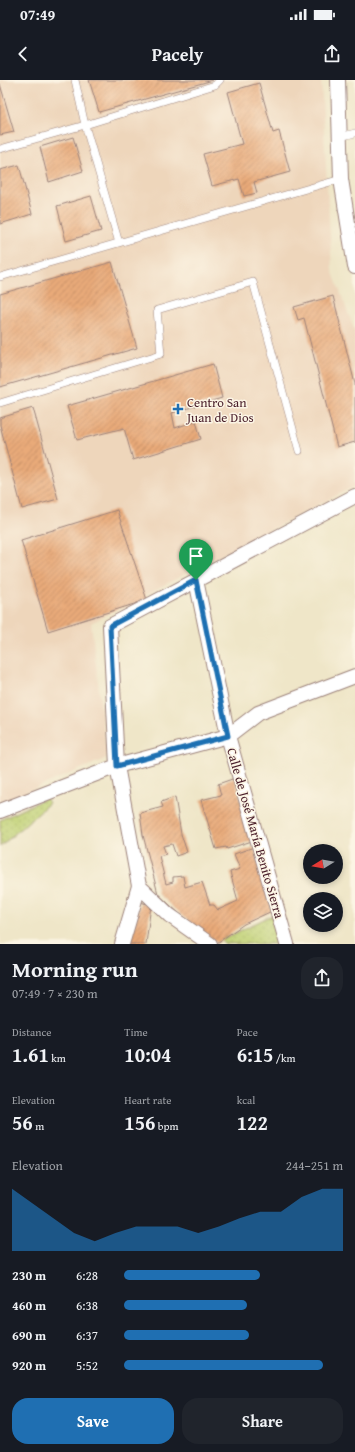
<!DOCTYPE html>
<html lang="en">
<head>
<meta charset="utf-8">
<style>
	:root { --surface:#171b24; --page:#20242c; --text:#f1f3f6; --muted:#9ea1a6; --accent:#1f6fb2 }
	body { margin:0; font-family:"Gentium Book Plus",serif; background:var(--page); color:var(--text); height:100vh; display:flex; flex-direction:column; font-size:15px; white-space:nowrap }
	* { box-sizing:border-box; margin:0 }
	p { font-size:13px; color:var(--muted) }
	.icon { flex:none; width:22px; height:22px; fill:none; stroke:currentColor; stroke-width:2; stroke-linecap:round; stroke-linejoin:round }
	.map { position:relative; height:864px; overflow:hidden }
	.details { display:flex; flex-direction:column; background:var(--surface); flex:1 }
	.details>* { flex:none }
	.needle { width:26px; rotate:259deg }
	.buttons { position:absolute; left:303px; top:764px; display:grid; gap:8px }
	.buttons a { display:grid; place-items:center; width:40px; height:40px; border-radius:50%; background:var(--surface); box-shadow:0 2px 6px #0003; font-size:20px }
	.pin { position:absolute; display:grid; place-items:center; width:34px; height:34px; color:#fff; margin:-41px -17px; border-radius:50% 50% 50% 0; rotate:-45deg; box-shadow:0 0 4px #0007 }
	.pin .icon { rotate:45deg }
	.round { display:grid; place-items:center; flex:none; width:42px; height:42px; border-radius:16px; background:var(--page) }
	.overview { display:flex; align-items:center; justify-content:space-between; height:68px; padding:0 12px }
	h1 { font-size:22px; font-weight:700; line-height:30px }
	.figures { display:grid; grid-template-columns:repeat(3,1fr); gap:6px; height:68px; padding:4px 12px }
	.figures div { display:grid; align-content:center }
	.figures b { font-size:20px; font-weight:700 }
	.figures small { font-size:11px; font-weight:400 }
	.figures p { font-size:11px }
	.chart { height:112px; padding:8px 12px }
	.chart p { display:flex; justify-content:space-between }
	.chart svg { width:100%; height:72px; margin-top:4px; fill:var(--accent); opacity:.7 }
	.button { display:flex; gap:8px; margin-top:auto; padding:8px 12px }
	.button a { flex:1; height:46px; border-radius:16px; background:var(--accent); color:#fff; font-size:16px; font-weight:700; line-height:46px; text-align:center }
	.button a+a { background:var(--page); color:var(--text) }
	ul { padding:0 12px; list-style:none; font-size:13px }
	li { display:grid; grid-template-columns:64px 48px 1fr; align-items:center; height:30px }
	li i { height:10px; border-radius:5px; background:var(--accent) }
	.status { display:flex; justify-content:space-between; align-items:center; height:28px; padding:0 20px; background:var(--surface); direction:ltr }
	.status svg { height:11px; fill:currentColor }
	header { display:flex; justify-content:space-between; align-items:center; height:52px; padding:0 12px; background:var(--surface); font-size:18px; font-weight:700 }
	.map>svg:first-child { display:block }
</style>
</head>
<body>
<div class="status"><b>07:49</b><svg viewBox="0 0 49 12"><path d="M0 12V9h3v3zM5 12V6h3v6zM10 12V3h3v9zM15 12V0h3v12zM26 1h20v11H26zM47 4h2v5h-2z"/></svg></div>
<header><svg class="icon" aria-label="back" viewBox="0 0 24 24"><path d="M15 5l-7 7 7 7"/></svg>Pacely<svg class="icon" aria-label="share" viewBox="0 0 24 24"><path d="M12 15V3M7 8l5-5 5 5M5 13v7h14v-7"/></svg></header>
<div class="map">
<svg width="355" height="864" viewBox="0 0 355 864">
	<defs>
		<pattern id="park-dots" width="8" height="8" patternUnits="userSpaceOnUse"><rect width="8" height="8" fill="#c0d174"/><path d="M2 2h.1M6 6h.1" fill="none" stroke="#a6b365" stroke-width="1.8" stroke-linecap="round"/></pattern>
		<pattern id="building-hatch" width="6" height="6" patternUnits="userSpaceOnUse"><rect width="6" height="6" fill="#e9aa79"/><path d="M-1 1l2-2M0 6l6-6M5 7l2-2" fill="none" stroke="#bf8a63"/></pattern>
	</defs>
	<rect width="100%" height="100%" fill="#fcf5e5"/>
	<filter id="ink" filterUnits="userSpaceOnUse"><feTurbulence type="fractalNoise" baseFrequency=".025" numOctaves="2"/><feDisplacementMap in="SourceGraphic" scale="8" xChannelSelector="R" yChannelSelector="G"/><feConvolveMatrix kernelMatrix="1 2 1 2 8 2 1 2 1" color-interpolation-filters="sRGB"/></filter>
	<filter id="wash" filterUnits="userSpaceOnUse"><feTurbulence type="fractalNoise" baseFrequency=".012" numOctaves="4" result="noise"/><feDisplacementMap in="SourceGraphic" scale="16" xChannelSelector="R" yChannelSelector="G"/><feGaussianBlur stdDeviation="0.9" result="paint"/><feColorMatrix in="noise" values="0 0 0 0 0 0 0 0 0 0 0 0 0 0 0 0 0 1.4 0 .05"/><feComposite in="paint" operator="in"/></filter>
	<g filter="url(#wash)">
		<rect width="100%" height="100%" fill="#efe6c8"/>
		<path fill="#eed6bb" d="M 0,0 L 321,0 L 332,190 L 355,252 L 355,406 L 91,543 L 107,678 L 0,723 Z"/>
		<path fill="url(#park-dots)" stroke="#857850" d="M 46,718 L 49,723 L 0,767 L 0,740 Z
			M 272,835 L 278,864 L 225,864 L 221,860 Z"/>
		<g id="blocks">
			<path fill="url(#building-hatch)" d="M 89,0 L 213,0 L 99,32 Z
				M 259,3 L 273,53 L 279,51 L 290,92 L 254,102 L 257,113 L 244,116 L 239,99 L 212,106 L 203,74 L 242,64 L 228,12 Z
				M 0,4 L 14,52 L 0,55 Z
				M 73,57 L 83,91 L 49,102 L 40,67 Z
				M 19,85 L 32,134 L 0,144 L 0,90 Z
				M 91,116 L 101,151 L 66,161 L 57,126 Z
				M 112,182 L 137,268 L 0,307 L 0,214 Z
				M 333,216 L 355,304 L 355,362 L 337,367 L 304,238 L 298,240 L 294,227 Z
				M 213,284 L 222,318 L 172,333 L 175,348 L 196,341 L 201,359 L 133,380 L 124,348 L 77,360 L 67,326 Z
				M 33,328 L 58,419 L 22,429 L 0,345 L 0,338 Z
				M 117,430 L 147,520 L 48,551 L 21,460 Z
				M 235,698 L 252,761 L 227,769 L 226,767 L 216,769 L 201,720 L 221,715 L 218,704 Z
				M 175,717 L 181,754 L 187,772 L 176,776 L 172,764 L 163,766 L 166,774 L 159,776 L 166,804 L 173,802 L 173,797 L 183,796 L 185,807 L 202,802 L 210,825 L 214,825 L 218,830 L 238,821 L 230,792 L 240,789 L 234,774 L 254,767 L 272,831 L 244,844 L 217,863 L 182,836 L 158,814 L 143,755 L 140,733 L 163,727 L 161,722 Z
				M 140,822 L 151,825 L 146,864 L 129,864 Z"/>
		</g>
	</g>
	<g filter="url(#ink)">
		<use href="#blocks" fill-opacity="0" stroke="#9c827a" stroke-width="1"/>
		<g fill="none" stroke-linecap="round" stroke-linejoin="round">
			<g stroke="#9c827a" stroke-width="8">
				<path id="lane" d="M 75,0 L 85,45 L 119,163
					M 340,57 L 355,53
					M 0,69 L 85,45 L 215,5 L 220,0
					M 0,197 L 341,99
					M 0,323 L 161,274 L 157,230 L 253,202 L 299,371"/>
			</g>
			<g stroke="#9c827a" stroke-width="16">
				<path id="street" d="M 338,0 L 341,99 L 355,187
					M 196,500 L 228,656 L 287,864
					M 0,731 L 117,686 L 228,656 L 258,633 L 355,596
					M 139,806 L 169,835 L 210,864
					M 122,864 L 139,806 L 117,686 L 110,546 L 355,416"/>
			</g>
			<use href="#lane" stroke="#fff" stroke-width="7"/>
			<use href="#street" stroke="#fff" stroke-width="14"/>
		</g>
	</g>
	<g fill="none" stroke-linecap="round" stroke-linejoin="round" filter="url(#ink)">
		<g stroke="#fff" stroke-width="8">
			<path id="route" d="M 196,500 L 228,656 L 117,686 L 110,546 Z"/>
		</g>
		<use href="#route" stroke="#1f6fb2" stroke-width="5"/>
	</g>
	<path fill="#1f6fb2" stroke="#fcf5e5" stroke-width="1.5" d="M176 323h4v4h4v4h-4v4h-4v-4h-4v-4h4z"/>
	<g text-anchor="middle" stroke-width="3" stroke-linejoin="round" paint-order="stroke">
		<g font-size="13" fill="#4a1f2b" stroke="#fcf5e5" text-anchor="start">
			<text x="187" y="327">Centro San<tspan x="187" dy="15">Juan de Dios</tspan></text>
		</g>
		<g font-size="13" fill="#4a1f2b" stroke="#fcf5e5">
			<text transform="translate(256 753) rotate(74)" y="5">Calle de José María Benito Sierra</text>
		</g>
	</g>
</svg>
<div class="buttons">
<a><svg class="needle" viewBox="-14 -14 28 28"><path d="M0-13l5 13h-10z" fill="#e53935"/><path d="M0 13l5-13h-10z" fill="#9ea1a6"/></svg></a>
<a><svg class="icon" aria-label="layers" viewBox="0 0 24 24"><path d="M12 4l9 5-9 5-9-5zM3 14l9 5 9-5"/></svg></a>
</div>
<div class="pin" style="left:196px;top:500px;background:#1e9e55"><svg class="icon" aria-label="arrive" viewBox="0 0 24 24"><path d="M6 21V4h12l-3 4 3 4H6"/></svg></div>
</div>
<section class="details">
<div class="overview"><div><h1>Morning run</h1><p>07:49 · 7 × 230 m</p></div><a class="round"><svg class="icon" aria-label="share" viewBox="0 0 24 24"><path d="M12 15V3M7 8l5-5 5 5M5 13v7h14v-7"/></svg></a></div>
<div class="figures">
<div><p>Distance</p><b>1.61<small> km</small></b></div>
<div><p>Time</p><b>10:04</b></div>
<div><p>Pace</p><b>6:15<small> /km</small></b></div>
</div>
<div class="figures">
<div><p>Elevation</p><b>56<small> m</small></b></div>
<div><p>Heart rate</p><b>156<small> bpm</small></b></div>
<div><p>kcal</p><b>122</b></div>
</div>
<div class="chart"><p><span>Elevation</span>244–251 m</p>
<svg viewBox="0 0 160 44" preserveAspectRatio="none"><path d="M0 44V6L10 15L20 24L30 33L40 38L50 33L60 29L70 29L80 29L90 33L100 29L110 24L120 20L130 20L140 11L150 6L160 6V44z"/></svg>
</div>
<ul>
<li><b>230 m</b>6:28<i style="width:62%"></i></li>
<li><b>460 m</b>6:38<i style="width:56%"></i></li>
<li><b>690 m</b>6:37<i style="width:57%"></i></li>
<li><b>920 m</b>5:52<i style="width:91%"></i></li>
</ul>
<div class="button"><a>Save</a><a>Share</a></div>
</section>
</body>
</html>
